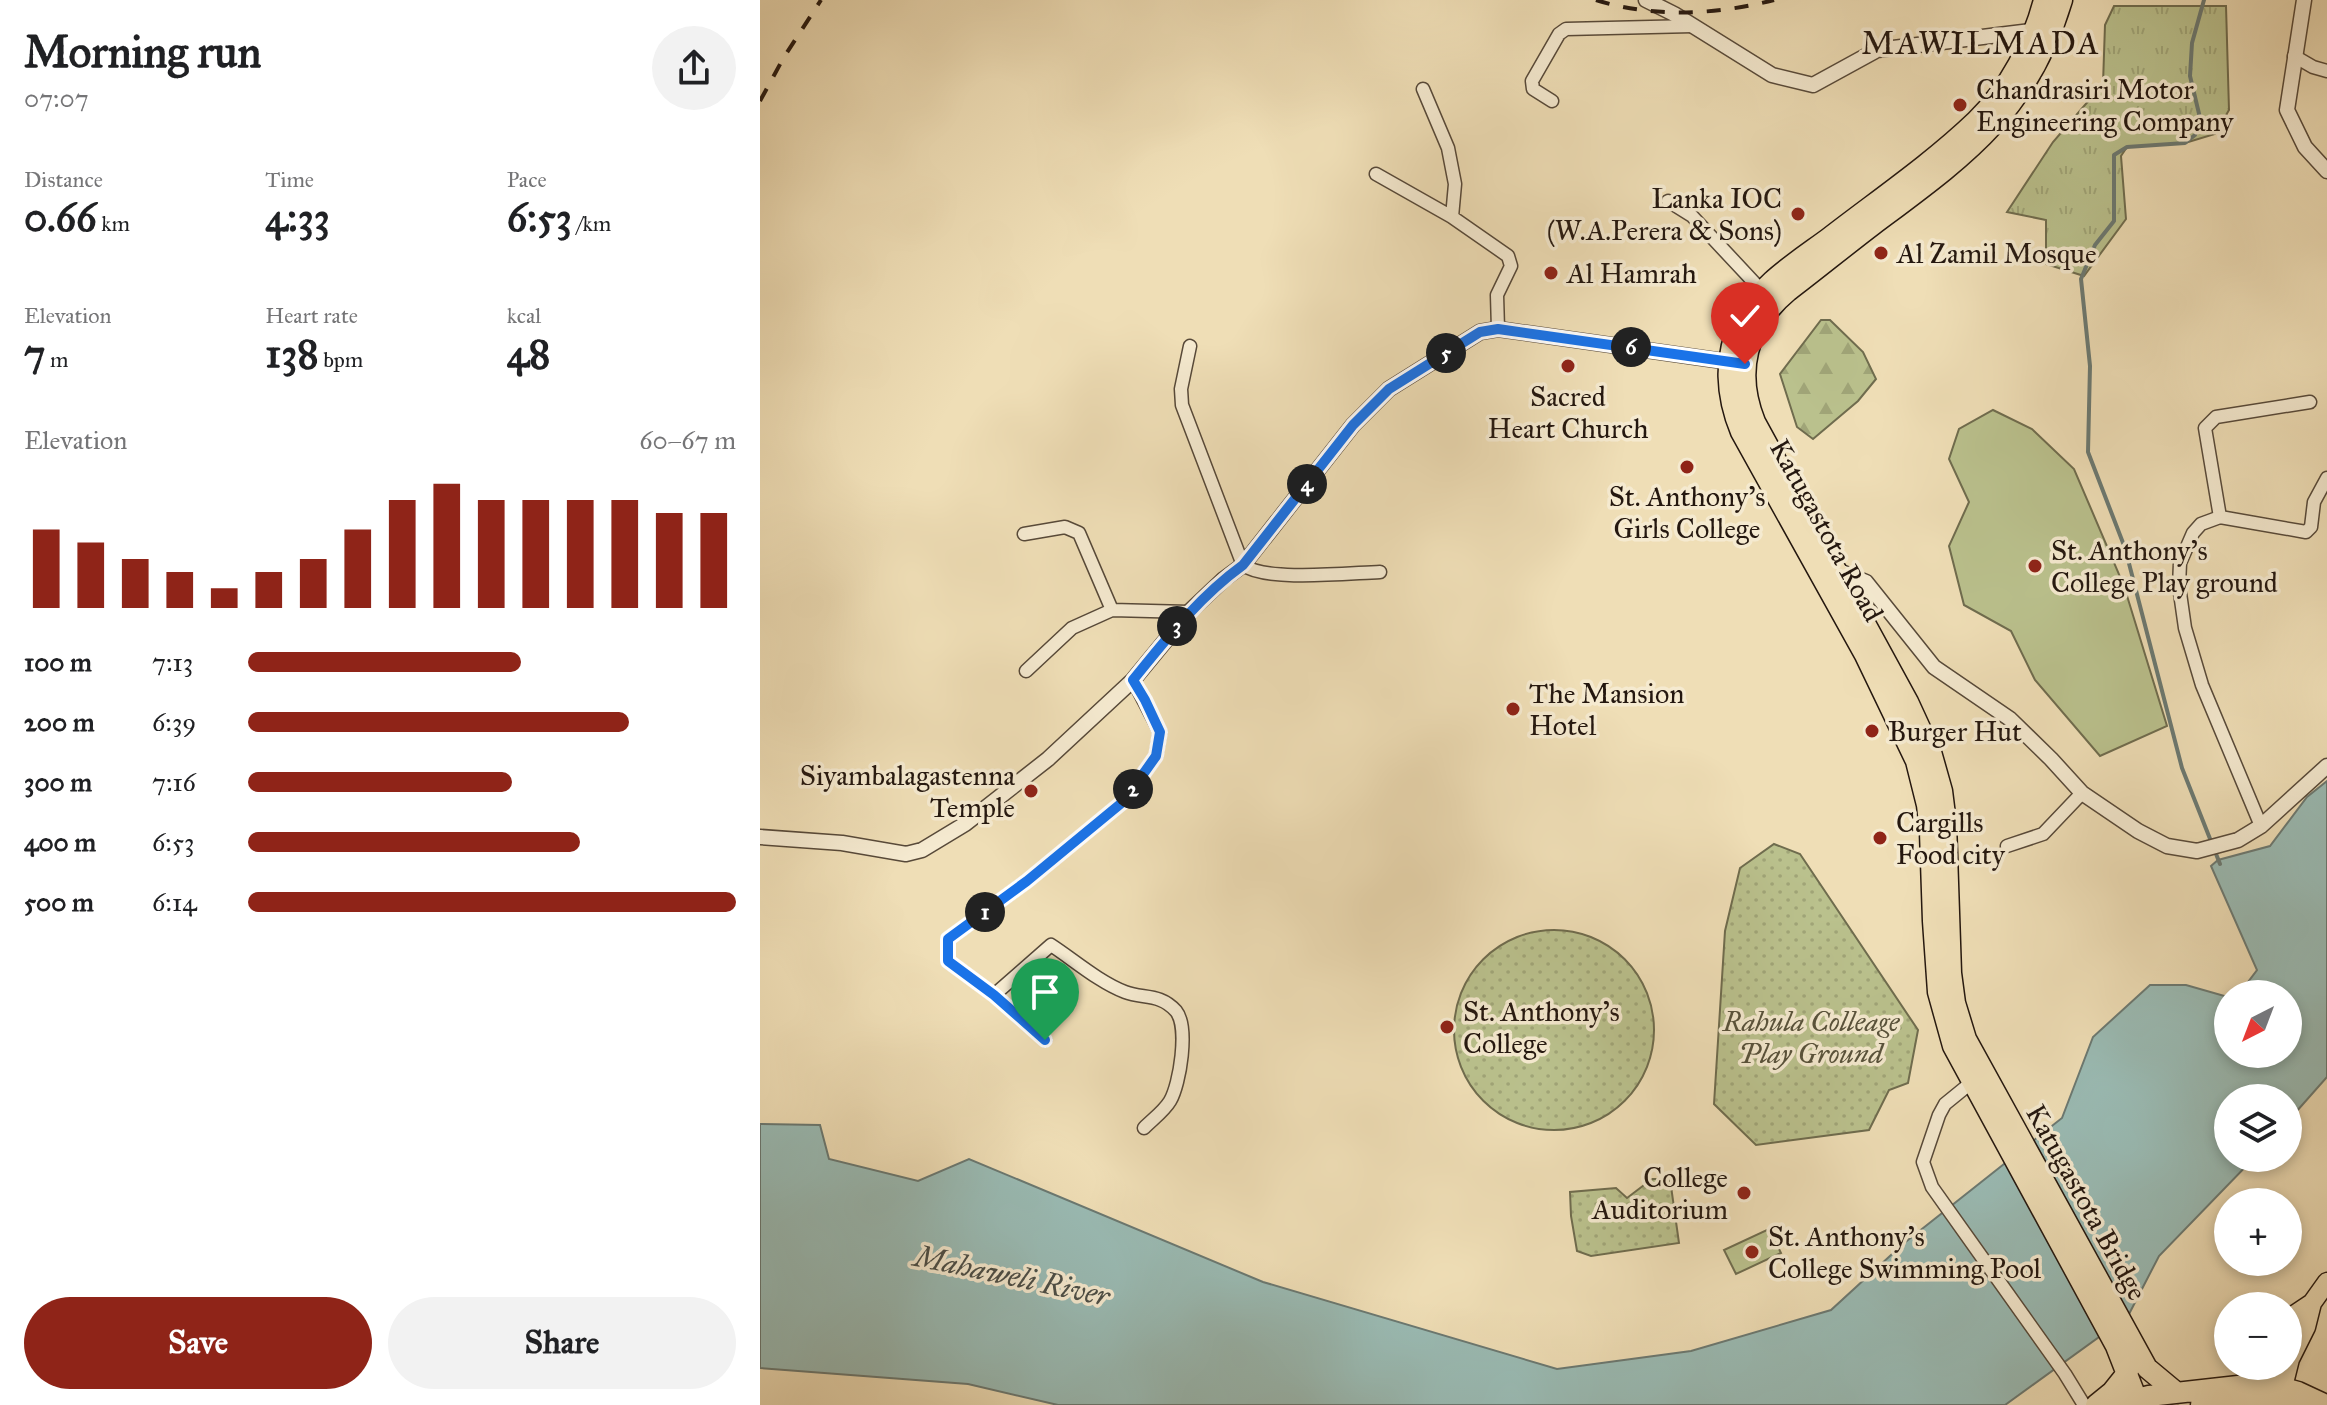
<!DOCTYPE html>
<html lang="en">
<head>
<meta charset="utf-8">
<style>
	:root { --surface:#fff; --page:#f2f2f2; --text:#202124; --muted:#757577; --accent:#8f2418 }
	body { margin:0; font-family:"IM FELL Great Primer",serif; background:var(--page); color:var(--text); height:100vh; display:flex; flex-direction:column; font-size:30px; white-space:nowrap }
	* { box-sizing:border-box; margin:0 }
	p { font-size:26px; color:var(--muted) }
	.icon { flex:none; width:44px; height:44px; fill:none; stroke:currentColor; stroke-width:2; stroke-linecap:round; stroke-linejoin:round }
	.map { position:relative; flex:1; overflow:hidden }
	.panel { display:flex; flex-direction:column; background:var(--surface); width:760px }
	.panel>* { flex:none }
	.needle { width:52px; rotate:222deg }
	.tools { position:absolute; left:1454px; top:980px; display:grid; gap:16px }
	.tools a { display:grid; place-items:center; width:88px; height:88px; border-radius:50%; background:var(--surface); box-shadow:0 4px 12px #0003; font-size:40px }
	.pin { position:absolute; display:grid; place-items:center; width:68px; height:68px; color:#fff; margin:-82px -34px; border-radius:50% 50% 50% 0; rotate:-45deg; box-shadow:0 0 8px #0007 }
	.pin .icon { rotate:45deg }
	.km { position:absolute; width:40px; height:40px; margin:-20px; border-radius:50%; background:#222; color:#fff; font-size:22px; line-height:40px; text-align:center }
	.round { display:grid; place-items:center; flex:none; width:84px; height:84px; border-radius:42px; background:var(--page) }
	.head { display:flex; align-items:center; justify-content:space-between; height:136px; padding:0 24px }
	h1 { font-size:44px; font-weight:700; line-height:60px }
	.metrics { display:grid; grid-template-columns:repeat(3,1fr); gap:12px; height:136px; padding:8px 24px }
	.metrics div { display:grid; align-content:center }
	.metrics b { font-size:40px; font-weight:700 }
	.metrics small { font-size:22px; font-weight:400 }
	.metrics p { font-size:22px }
	.chart { height:224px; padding:16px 24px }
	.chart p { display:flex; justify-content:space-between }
	.chart svg { width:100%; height:144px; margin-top:8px; stroke:var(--accent); stroke-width:6 }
	.cta { display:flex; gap:16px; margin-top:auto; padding:16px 24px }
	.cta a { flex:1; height:92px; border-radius:48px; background:var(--accent); color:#fff; font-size:32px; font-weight:700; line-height:92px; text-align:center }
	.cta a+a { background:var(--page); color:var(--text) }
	ul { padding:0 24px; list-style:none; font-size:26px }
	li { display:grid; grid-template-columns:128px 96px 1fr; align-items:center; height:60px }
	li i { height:20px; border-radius:10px; background:var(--accent) }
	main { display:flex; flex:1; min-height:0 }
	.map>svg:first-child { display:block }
</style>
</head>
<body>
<main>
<section class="panel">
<div class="head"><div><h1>Morning run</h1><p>07:07</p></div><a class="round"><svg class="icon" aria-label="share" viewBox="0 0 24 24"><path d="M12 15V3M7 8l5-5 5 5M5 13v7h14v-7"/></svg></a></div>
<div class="metrics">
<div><p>Distance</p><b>0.66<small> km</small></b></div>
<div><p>Time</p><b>4:33</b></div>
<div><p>Pace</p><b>6:53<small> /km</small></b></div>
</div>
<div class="metrics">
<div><p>Elevation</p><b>7<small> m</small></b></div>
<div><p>Heart rate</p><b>138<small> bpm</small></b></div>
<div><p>kcal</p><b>48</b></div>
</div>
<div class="chart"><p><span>Elevation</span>60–67 m</p>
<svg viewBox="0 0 160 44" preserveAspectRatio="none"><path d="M5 44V20M15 44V24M25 44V29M35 44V33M45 44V38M55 44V33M65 44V29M75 44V20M85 44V11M95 44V6M105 44V11M115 44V11M125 44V11M135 44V11M145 44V15M155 44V15"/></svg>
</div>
<ul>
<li><b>100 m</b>7:13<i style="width:56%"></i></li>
<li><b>200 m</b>6:39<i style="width:78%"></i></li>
<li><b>300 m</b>7:16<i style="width:54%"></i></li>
<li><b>400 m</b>6:53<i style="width:68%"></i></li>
<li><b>500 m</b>6:14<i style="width:100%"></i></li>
</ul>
<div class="cta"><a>Save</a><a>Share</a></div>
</section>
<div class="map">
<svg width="1567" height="1405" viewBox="0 0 1567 1405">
	<defs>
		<pattern id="grass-tufts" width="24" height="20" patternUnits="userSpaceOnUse" patternTransform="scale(2)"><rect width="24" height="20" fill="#bac18d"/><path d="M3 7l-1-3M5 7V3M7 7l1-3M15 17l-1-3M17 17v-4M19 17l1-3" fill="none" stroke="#a0a578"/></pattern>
		<pattern id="forest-firs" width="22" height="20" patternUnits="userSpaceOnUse" patternTransform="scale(2)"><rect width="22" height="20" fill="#bac18d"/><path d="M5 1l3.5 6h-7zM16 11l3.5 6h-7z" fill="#a0a578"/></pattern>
		<pattern id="park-dots" width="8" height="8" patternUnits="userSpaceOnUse" patternTransform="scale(2)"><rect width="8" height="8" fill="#bac18d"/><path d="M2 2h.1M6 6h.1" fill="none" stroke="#a0a578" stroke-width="1.8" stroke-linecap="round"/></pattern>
	</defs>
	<rect width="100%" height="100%" fill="#efdeb6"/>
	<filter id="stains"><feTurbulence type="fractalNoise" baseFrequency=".0025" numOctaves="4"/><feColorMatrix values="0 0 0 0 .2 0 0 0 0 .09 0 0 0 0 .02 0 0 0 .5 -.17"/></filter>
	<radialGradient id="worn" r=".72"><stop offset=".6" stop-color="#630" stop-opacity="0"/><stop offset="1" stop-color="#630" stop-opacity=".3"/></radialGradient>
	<path fill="url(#grass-tufts)" stroke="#6f6c4e" stroke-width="2" d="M 1354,6 L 1466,6 L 1469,110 L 1455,134 L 1425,143 L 1367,147 L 1361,156 L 1366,219 L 1324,276 L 1286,264 L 1286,220 L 1247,212 L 1293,142 L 1343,84 L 1345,25 Z"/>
	<path fill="url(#forest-firs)" stroke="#6f6c4e" stroke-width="2" d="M 1061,320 L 1070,320 L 1103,352 L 1116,379 L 1098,401 L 1053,439 L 1037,427 L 1020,374 Z"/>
	<path fill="url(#park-dots)" stroke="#6f6c4e" stroke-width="2" d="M 1014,844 L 1040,854 L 1158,1030 L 1148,1083 L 1129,1090 L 1109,1130 L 996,1145 L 954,1104 L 965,931 L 980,868 Z
		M694 1030a100 100 0 1 1 200 0a100 100 0 1 1-200 0Z
		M 892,1179 L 910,1179 L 919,1243 L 831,1256 L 817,1251 L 811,1216 L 810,1192 L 856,1188 L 867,1198 Z"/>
	<path fill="#bac18d" stroke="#6f6c4e" stroke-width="2" d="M 1233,410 L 1272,429 L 1314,469 L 1364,586 L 1407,726 L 1340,756 L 1275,680 L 1251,631 L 1204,605 L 1189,546 L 1209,502 L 1189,459 L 1199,429 Z
		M 1009,1229 L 1021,1253 L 976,1274 L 964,1250 Z"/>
	<path fill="#9abbb4" stroke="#6b7972" stroke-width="2" d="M 1567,781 L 1567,1077 L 1528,1121 L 1528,1098 L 1468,1098 L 1468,1158 L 1494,1158 L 1399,1256 L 1368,1316 L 1245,1405 L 298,1405 L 208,1384 L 0,1368 L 0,1124 L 60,1125 L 69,1159 L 158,1181 L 209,1159 L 503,1282 L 797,1369 L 931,1351 L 1071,1310 L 1143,1244 L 1302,1118 L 1333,1037 L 1390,985 L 1426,985 L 1468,997 L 1468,1054 L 1528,1054 L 1528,994 L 1479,994 L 1497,970 L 1451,866 L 1458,860 L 1510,846 L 1547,797 Z"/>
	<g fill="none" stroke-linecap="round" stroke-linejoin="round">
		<path stroke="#6b7972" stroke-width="4" d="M 1444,0 L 1432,43 L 1430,76 L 1441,122 L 1435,135 L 1425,143 L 1367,147 L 1354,155 L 1354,221 L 1335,245 L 1321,279 L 1330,366 L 1328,452 L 1365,548 L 1422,768 L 1460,864"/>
		<g stroke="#574939" stroke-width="15">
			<path id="minor" d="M 1534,56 L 1553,67 L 1567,71
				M 663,89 L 688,148 L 695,184 L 692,217
				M 792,101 L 773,89 L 772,81 L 799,34 L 806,29 L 933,26
				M 616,174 L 692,217 L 748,256 L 751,266 L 737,295 L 738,329
				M 908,201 L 932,216 L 1003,292
				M 430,346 L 421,389 L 422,405 L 483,565 C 506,582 589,573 620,572
				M 1460,517 L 1445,428 L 1456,417 L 1550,402
				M 264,534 L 305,527 L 319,533 L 352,610
				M 266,671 L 312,628 L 352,610 L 429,612
				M 1501,826 L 1442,685 L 1425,628 L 1419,586 L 1420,563 L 1433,533 L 1441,524 L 1460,517 L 1546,532 L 1551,527 L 1554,502 L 1567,478
				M 1247,846 L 1283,834 L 1322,793
				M 234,995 L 291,945 C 314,960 339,982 365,992 C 383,999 400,993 416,1011 C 429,1027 420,1084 410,1101 C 404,1111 393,1119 384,1128
				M 285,1040 L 234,995 L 188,961 L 188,939 L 267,881 L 364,801 L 396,756 L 400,732 L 373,680
				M 1212,1082 L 1185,1104 L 1179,1115 L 1163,1162 L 1172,1187 L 1305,1374 L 1324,1405"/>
		</g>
		<g stroke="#574939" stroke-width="17">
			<path id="tertiary" d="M 886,0 L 914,14 L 1012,75 L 1053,85 L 1117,50 L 1279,30
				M 1544,0 L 1527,110 L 1545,147 L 1567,171
				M 1072,568 L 1106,582 L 1174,667 L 1250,719 L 1291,759 L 1322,793 L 1378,831 L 1407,846 L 1437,851 L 1478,840 L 1501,826 L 1567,766
				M 0,837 L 82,843 L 146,854 L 162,850 L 205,824 L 288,759 L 373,680 L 429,612 L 464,579 L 483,565 L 593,425 L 629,389 L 720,332 L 738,329 L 977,363"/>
		</g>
		<g stroke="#24170f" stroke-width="21">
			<path id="primary" d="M 1528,1322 L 1531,1317 L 1552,1303 L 1567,1282
				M 1520,1399 L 1530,1359 L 1546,1327 L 1552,1303"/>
		</g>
		<g stroke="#24170f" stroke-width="23">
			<path id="trunk" d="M 1284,0 C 1273,43 1249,89 1216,121 C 1171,164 1118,200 1069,238 C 1038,261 998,285 981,321 C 963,357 966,396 981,432 L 1105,655 L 1156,761 L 1167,805 L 1170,832 L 1173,921 L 1178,992 L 1193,1046 L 1356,1346 L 1379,1405
				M 1302,0 C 1268,113 1205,156 1114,224 C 1085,246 1057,269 1028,291 C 986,326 975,372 995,422 L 1148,702 L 1171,752 L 1182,791 L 1186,823 L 1191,973 L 1195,1003 L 1206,1039 L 1387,1368 L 1417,1393
				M 1336,1405 L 1352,1392 L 1368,1372
				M 1354,1405 L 1389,1396 L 1505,1383 L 1538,1392 L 1566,1405
				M 1441,1405 C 1476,1400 1499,1390 1533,1405"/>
		</g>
		<use href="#minor" stroke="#f5ead0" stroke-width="12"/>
		<use href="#tertiary" stroke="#f5ead0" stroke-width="14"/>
		<use href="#primary" stroke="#efdeb6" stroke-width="18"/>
		<use href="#trunk" stroke="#efdeb6" stroke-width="20"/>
		<path stroke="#24170f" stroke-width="4" stroke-dasharray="14 14" stroke-linecap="butt" d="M 836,0 C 893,18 956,15 1014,0
			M 0,101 L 24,57 L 61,0"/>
	</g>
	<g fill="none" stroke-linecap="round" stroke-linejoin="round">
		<g stroke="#fff" stroke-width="16">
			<path id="route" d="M 285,1040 L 234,995 L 188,961 L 188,939 L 267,881 L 364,801 L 396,756 L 400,732 L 385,700 L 373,680 C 407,638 439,597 483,565 L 593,425 L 629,389 L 720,332 L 738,329 L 985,364"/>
		</g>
		<use href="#route" stroke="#1a73e8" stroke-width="10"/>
	</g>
	<g fill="#8f2418" stroke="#f5ead0" stroke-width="3">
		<circle cx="1200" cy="105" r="8"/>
		<circle cx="1038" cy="214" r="8"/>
		<circle cx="1121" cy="253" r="8"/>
		<circle cx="791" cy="273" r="8"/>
		<circle cx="808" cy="366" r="8"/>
		<circle cx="927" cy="467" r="8"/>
		<circle cx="1275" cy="566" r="8"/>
		<circle cx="753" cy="709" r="8"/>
		<circle cx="1112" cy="731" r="8"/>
		<circle cx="271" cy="791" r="8"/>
		<circle cx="1120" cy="838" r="8"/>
		<circle cx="687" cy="1027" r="8"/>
		<circle cx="984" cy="1193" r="8"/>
		<circle cx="992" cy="1252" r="8"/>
	</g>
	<g text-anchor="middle" stroke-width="7" stroke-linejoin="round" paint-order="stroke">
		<g font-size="28" fill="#24170f" stroke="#f5ead0" text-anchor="start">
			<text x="1216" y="99">Chandrasiri Motor<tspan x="1216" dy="32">Engineering Company</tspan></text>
			<text x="1022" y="208" text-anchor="end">Lanka IOC<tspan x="1022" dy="32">(W.A.Perera &amp; Sons)</tspan></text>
			<text x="1137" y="263">Al Zamil Mosque</text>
			<text x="807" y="283">Al Hamrah</text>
			<text x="808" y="406" text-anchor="middle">Sacred<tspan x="808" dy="32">Heart Church</tspan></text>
			<text x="927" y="506" text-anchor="middle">St. Anthony's<tspan x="927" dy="32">Girls College</tspan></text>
			<text x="1291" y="560">St. Anthony's<tspan x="1291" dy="32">College Play ground</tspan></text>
			<text x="769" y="703">The Mansion<tspan x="769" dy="32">Hotel</tspan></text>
			<text x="1128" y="741">Burger Hut</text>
			<text x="255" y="785" text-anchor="end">Siyambalagastenna<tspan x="255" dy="32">Temple</tspan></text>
			<text x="1136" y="832">Cargills<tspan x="1136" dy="32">Food city</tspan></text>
			<text x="703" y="1021">St. Anthony's<tspan x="703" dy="32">College</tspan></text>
			<text x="968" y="1187" text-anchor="end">College<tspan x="968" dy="32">Auditorium</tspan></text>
			<text x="1008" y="1246">St. Anthony's<tspan x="1008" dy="32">College Swimming Pool</tspan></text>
		</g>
		<g font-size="28" fill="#24170f" stroke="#f5ead0">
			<text transform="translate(1067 530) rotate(61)" y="10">Katugastota Road</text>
			<text transform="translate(1327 1202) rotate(61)" y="10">Katugastota Bridge</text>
		</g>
		<g font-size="28" font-style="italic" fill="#58523b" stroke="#f5ead0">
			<text x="1051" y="1031">Rahula Colleage<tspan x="1051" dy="32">Play Ground</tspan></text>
		</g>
		<g font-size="30" font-style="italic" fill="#4d5049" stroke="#f5ead0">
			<text transform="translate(252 1276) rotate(12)" y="10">Mahaweli River</text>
		</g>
		<g font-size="32" letter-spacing="2" fill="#24170f" stroke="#f5ead0">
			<text x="1221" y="54">MAWILMADA</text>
		</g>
	</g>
	<rect width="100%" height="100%" filter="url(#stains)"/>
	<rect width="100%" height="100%" fill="url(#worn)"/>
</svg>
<div class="tools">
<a><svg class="needle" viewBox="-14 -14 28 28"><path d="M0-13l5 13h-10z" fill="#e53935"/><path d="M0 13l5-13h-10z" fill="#757577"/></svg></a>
<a><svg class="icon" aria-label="layers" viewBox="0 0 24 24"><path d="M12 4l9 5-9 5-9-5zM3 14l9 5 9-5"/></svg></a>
<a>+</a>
<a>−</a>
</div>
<div class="pin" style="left:285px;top:1040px;background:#1e9e55"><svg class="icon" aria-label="arrive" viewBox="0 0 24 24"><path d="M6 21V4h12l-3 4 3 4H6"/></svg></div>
<div class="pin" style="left:985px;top:364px;background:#d93025"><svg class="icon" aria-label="check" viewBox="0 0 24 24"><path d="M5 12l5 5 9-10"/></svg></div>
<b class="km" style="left:225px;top:912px">1</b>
<b class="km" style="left:373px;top:789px">2</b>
<b class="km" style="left:417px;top:626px">3</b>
<b class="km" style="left:547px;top:484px">4</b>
<b class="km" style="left:686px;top:353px">5</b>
<b class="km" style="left:871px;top:347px">6</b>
</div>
</main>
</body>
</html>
